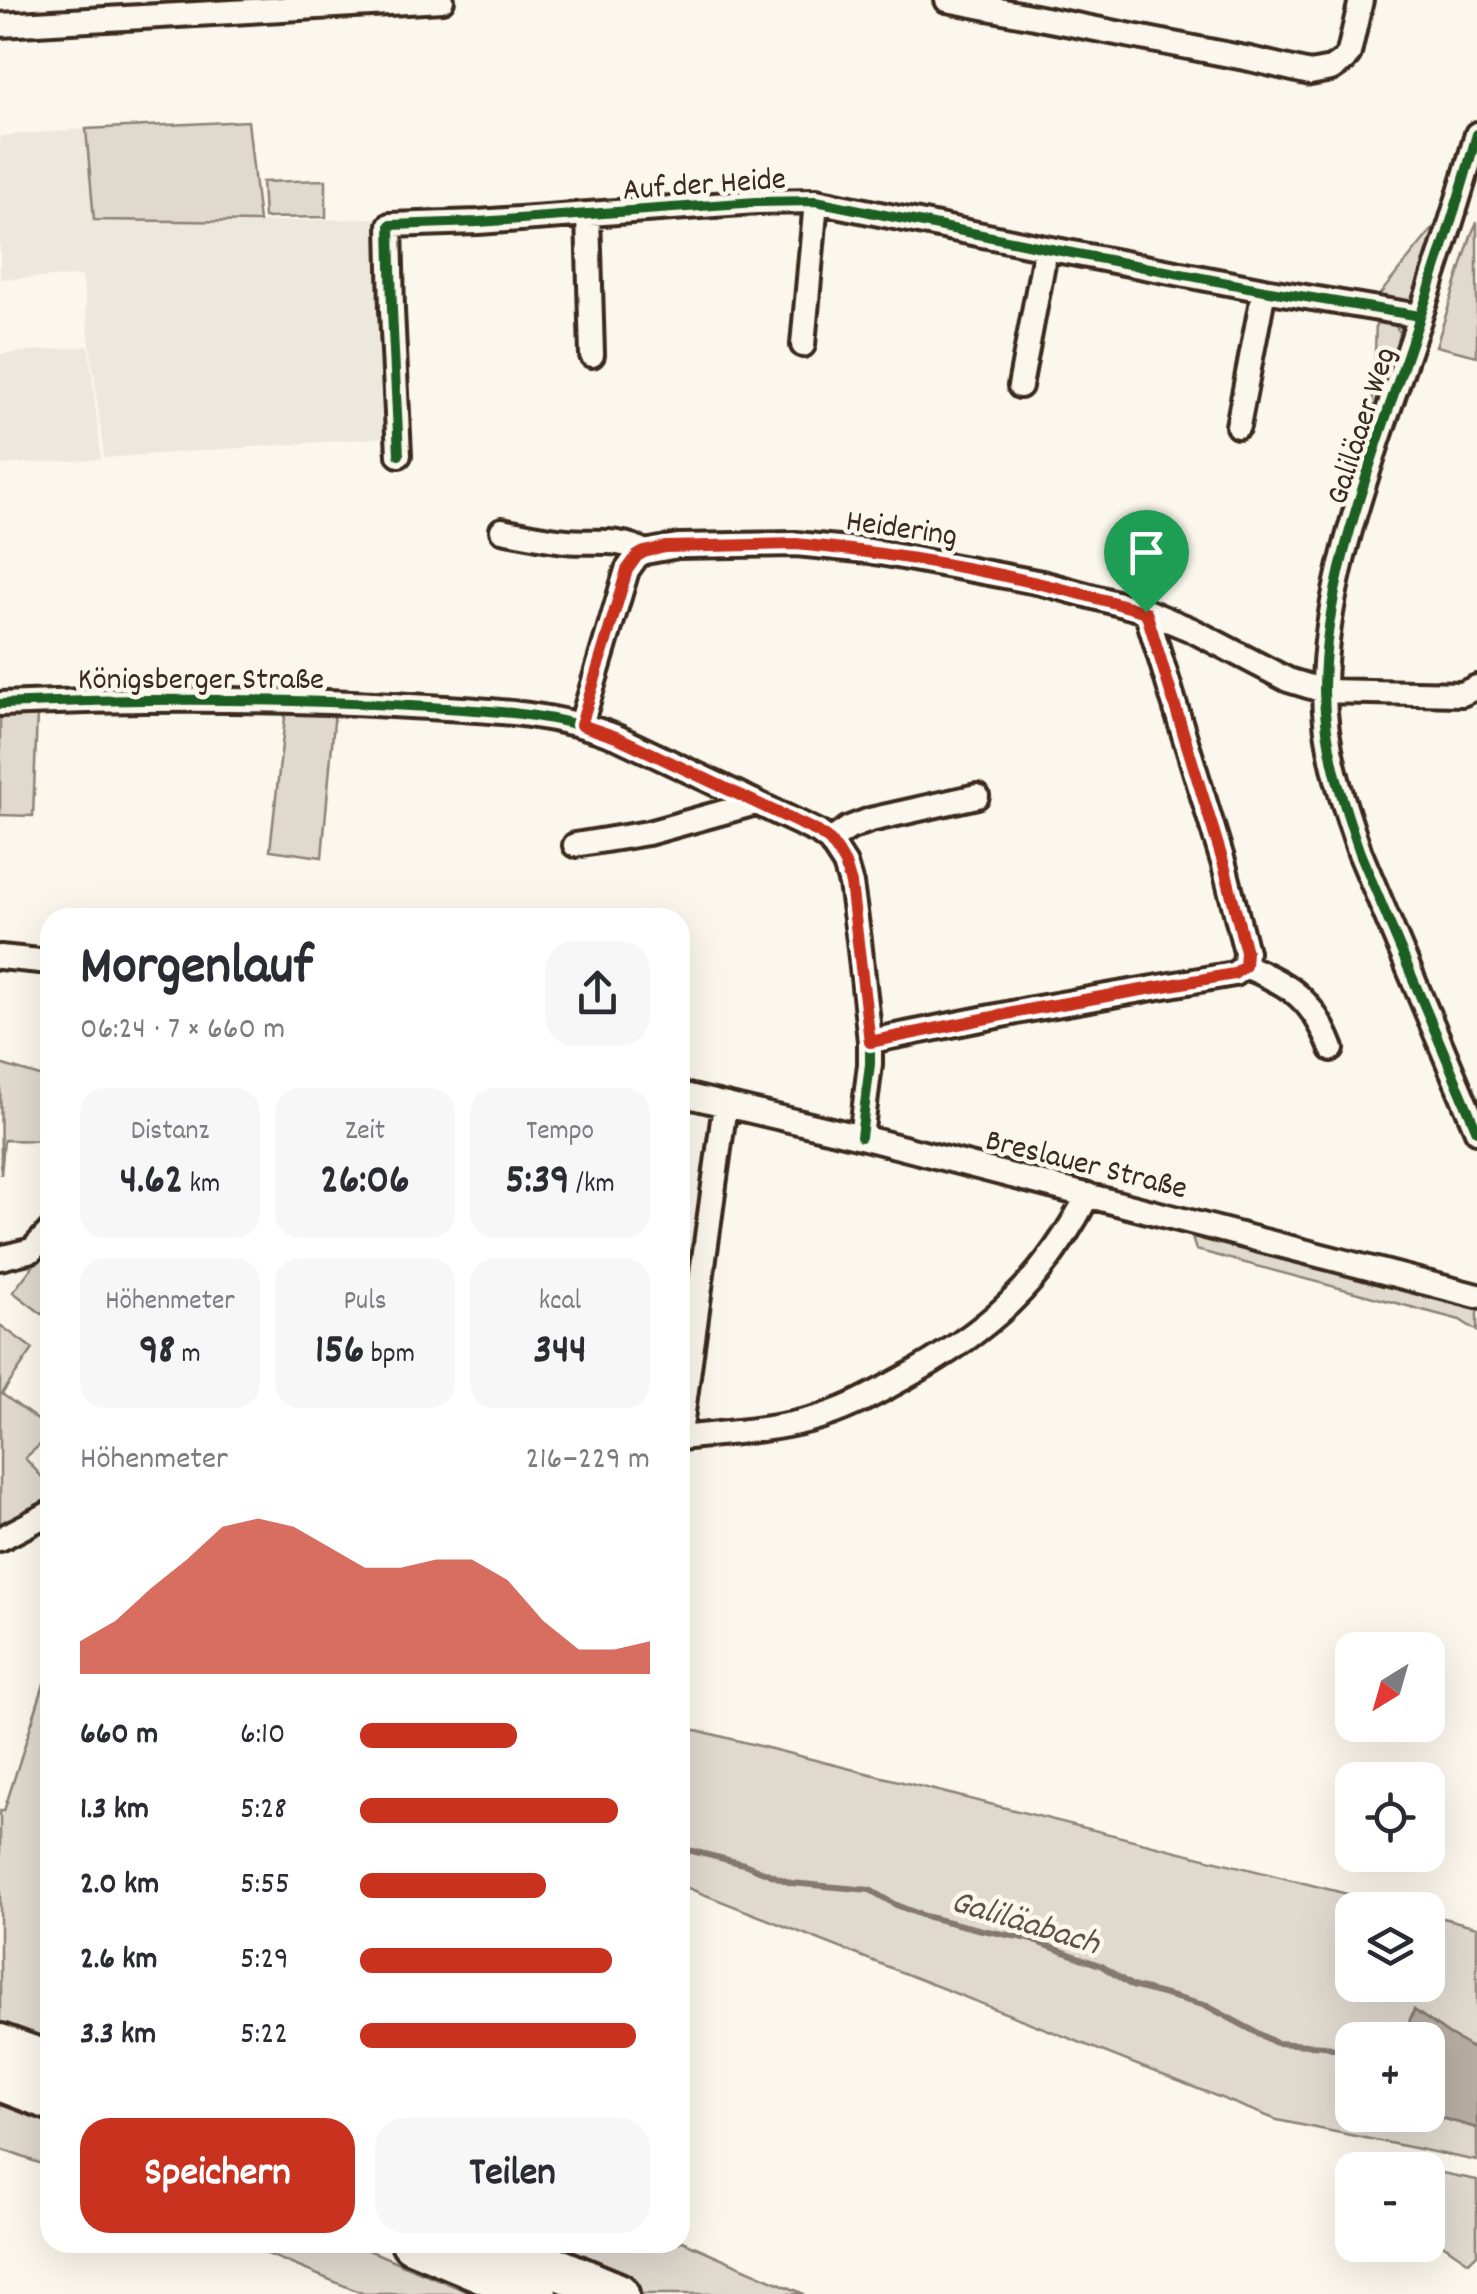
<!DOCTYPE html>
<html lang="de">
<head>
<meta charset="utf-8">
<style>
	:root { --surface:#fff; --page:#f7f7f7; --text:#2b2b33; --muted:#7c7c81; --accent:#c8321e }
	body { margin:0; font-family:Dekko,sans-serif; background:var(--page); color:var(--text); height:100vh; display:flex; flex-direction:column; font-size:38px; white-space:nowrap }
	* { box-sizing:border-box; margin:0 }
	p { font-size:32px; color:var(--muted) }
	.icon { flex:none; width:55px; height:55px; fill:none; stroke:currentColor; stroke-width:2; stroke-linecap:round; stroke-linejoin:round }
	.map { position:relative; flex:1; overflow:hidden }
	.drawer { position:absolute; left:40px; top:908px; width:650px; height:1345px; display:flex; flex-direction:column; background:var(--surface); border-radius:30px; box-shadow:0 10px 40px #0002 }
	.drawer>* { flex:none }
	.needle { width:65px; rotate:217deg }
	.tools { position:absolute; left:1335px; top:1632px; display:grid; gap:20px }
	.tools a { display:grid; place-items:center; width:110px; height:110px; border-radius:20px; background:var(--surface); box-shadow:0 10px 40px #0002; font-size:50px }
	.pin { position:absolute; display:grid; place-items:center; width:85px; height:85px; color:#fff; margin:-102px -42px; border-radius:50% 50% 50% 0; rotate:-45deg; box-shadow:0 0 10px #0007 }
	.pin .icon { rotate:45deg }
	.round { display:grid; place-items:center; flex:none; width:105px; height:105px; border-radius:30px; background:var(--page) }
	.summary { display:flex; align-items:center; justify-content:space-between; height:170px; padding:0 40px }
	h1 { font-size:55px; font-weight:700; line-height:75px }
	.stats { display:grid; grid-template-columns:repeat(3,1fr); gap:15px; height:170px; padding:10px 40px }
	.stats div { display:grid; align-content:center; border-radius:25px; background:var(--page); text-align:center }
	.stats b { font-size:42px; font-weight:700 }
	.stats small { font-size:28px; font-weight:400 }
	.stats p { font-size:28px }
	.chart { height:280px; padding:20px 40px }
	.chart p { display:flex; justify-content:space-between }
	.chart svg { width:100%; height:180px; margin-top:10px; fill:var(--accent); opacity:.7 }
	.button { display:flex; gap:20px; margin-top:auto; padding:20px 40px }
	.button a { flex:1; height:115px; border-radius:30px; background:var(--accent); color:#fff; font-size:40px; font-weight:700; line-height:115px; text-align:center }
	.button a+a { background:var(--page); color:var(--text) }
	ul { padding:0 40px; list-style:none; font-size:32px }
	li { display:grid; grid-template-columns:160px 120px 1fr; align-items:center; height:75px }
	li i { height:25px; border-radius:12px; background:var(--accent) }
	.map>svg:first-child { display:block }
</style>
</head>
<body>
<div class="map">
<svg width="1477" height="2294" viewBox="0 0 1477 2294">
	<rect width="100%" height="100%" fill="#fbf7ec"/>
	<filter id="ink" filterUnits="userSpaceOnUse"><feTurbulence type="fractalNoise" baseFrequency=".01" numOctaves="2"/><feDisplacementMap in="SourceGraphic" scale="20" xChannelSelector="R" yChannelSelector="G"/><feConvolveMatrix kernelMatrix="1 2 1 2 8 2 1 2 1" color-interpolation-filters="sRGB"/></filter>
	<g filter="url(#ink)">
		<path fill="#ede8dd" d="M 86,129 L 95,220 L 259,222 L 378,218 L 388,437 L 104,458 L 82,276 L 0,279 L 0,136 Z
			M 89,346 L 101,459 L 0,465 L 0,354 Z"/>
		<path fill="#dfd9ce" stroke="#8d8276" stroke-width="2.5" d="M 248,121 L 259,222 L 94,220 L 86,129 Z
			M 326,180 L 326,217 L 264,218 L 262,182 Z
			M 1438,222 L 1412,297 L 1405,303 L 1376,299 Z
			M 1477,222 L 1477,356 L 1436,346 L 1472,233 Z
			M 1376,320 C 1389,322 1399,324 1401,338 L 1367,445 L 1374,387 Z
			M 286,709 L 335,710 L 322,857 L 270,850 Z
			M 37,714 L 33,816 L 0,815 L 0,715 Z
			M 0,1064 L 50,1079 L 50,1141 L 4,1140 L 1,1175 Z
			M 1191,1235 L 1477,1306 L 1477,1331 L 1460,1320 L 1196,1250 Z
			M 50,1244 L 50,1320 L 13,1292 Z
			M 0,1325 L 33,1349 L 2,1394 L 50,1429 L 50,1436 L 25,1458 L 50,1486 L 50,1504 L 0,1531 Z
			M 50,1665 L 50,2051 L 0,2032 L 0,1811 L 4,1811 Z
			M 680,1726 L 1411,1910 L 1352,1910 L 1352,1985 L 1428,1985 L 1428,1914 L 1477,1927 L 1477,2051 L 1448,2034 L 1414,2010 L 1402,2040 L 1352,2040 L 1352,2115 L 1428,2114 L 1477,2128 L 1477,2161 L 1277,2120 L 680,1885 Z
			M 0,2100 L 50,2119 L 50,2167 L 0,2149 Z
			M 1417,2168 L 1477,2180 L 1477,2254 L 1469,2262 L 1428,2234 L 1428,2170 L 1416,2170 Z
			M 680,2240 L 804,2294 L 638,2294 L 517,2243 L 680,2242 Z
			M 241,2243 L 352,2243 L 473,2294 L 364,2294 Z"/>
		<path fill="#b6aea2" stroke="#85796d" stroke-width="2.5" d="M 1414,2010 L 1448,2034 L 1477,2051 L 1477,2128 L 1428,2114 L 1428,2040 L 1402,2040 Z"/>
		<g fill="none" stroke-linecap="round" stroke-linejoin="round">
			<path stroke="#85796d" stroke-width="6" d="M 680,1848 L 744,1864 L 791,1883 L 870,1890 L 896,1905 L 924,1916 L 982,1930 L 1029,1939 L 1102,1966 L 1132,1986 L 1207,2006 L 1276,2043 L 1325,2046 L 1352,2055"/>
			<g stroke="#3b2a1e" stroke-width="30">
				<path id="street" d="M 947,0 L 1250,59 L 1310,73 L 1331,69 L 1344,60 L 1349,53 L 1361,0
					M 0,25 L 442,0
					M 1477,134 C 1452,224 1422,313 1391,402 C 1361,491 1324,595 1324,690 C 1324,746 1342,800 1360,853 L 1477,1131
					M 588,215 L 592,355
					M 803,345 L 816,201
					M 1020,386 L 1046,248
					M 1238,426 L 1264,290
					M 399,455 L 392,310 L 390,225 L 478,222 L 756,202 L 816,201 L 1046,248 L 1264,290 L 1420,316
					M 502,530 C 523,534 545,539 566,541 C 594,544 619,537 645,552
					M 0,704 C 136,698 274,698 410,706 C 481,710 551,711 619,738 L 818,832 L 830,841 L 845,864 L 851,884 L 859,940 L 870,1041 L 870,1064 L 861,1137
					M 581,725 L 627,570 L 637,556 L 645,552 L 678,546 L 796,544 L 870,551 L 1042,583 L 1146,611 L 1192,630 L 1288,680 L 1324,691 L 1462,694 L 1477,687
					M 830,841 L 849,828 L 870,820 L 977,796
					M 575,845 L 648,833 L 756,803
					M 0,957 L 50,962
					M 1245,966 C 1292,985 1313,1000 1332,1049
					M 870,1041 L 1032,1009 L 1234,974 L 1245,966 L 1246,952 L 1224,865 L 1146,611
					M 680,1094 L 861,1137 L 1477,1296
					M 0,1258 L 32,1250 L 50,1231
					M 680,1434 L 725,1105
					M 680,1438 C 723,1433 767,1431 809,1420 C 842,1412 871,1396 900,1380 C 987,1333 1042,1284 1088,1195
					M 0,1539 L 50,1513"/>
			</g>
			<g stroke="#3b2a1e" stroke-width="48">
				<path id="highway" d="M 0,2045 L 50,2063
					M 0,2080 L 50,2099
					M 412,2242 L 536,2294
					M 494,2242 L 618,2294"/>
			</g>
			<use href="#street" stroke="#fbf7ec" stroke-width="22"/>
			<use href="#highway" stroke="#fbf7ec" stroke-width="40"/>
			<g stroke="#fbf7ec" stroke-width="16">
				<path id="cycleway" d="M 1477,134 C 1452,224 1422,313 1391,402 C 1361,491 1324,595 1324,690 C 1324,746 1342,800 1360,853 L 1477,1131
					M 399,455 L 392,310 L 390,225 L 478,222 L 756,202 L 816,201 L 1046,248 L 1264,290 L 1420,316
					M 0,704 C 136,698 274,698 410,706 C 481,710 551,711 619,738 L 818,832 L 830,841 L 845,864 L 851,884 L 859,940 L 870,1041 L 870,1064 L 861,1137"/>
			</g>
			<use href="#cycleway" stroke="#1b5e20" stroke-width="10"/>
		</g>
	</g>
	<g fill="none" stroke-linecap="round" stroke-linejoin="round" filter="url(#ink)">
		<g stroke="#fff" stroke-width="20">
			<path id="route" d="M 796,544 C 915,555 1032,578 1146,612 L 1224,865 L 1246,952 L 1245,966 L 1234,974 L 1032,1009 L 870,1042 L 851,884 L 845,864 L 838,852 L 830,841 L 818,832 L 619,738 L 581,725 L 627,570 L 637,556 L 644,552 L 665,547 Z"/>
		</g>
		<use href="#route" stroke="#c8321e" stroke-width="12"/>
	</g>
	<g text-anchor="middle" stroke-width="9" stroke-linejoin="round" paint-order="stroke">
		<g font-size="32" fill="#3b2a1e" stroke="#fbf7ec">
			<text transform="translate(704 182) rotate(-4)" y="11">Auf der Heide</text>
			<text transform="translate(1359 425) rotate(-72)" y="11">Galiläaer Weg</text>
			<text transform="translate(902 526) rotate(8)" y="11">Heidering</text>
			<text x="201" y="688">Königsberger Straße</text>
			<text transform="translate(1087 1162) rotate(14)" y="11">Breslauer Straße</text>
		</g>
		<g font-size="35" font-style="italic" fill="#605246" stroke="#fbf7ec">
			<text transform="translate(1026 1920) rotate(17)" y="12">Galiläabach</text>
		</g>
	</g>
</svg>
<div class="tools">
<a><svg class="needle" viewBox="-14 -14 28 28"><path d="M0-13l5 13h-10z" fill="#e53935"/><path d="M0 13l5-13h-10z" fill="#7c7c81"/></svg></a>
<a><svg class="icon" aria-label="locate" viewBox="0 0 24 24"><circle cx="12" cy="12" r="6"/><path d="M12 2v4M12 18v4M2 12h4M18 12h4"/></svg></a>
<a><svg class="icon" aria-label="layers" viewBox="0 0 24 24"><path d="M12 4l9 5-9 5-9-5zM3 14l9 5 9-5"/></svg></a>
<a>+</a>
<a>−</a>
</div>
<div class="pin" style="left:1146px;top:612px;background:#1e9e55"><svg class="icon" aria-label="arrive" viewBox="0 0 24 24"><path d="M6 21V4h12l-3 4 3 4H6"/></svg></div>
<section class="drawer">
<div class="summary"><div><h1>Morgenlauf</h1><p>06:24 · 7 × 660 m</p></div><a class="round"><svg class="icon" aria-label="share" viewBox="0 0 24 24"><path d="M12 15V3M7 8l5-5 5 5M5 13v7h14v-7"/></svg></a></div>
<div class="stats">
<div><p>Distanz</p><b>4.62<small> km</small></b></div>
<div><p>Zeit</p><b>26:06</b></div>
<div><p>Tempo</p><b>5:39<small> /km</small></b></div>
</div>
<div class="stats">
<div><p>Höhenmeter</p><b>98<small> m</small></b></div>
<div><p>Puls</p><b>156<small> bpm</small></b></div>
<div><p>kcal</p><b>344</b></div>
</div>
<div class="chart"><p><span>Höhenmeter</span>216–229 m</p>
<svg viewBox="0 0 160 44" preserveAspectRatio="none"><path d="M0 44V36L10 31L20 23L30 16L40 8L50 6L60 8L70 13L80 18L90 18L100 16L110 16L120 21L130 31L140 38L150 38L160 36V44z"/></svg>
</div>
<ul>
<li><b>660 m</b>6:10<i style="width:54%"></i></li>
<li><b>1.3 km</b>5:28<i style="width:89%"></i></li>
<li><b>2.0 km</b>5:55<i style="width:64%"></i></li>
<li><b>2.6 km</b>5:29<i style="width:87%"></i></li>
<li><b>3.3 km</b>5:22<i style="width:95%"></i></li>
</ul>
<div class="button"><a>Speichern</a><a>Teilen</a></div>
</section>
</div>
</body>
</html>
